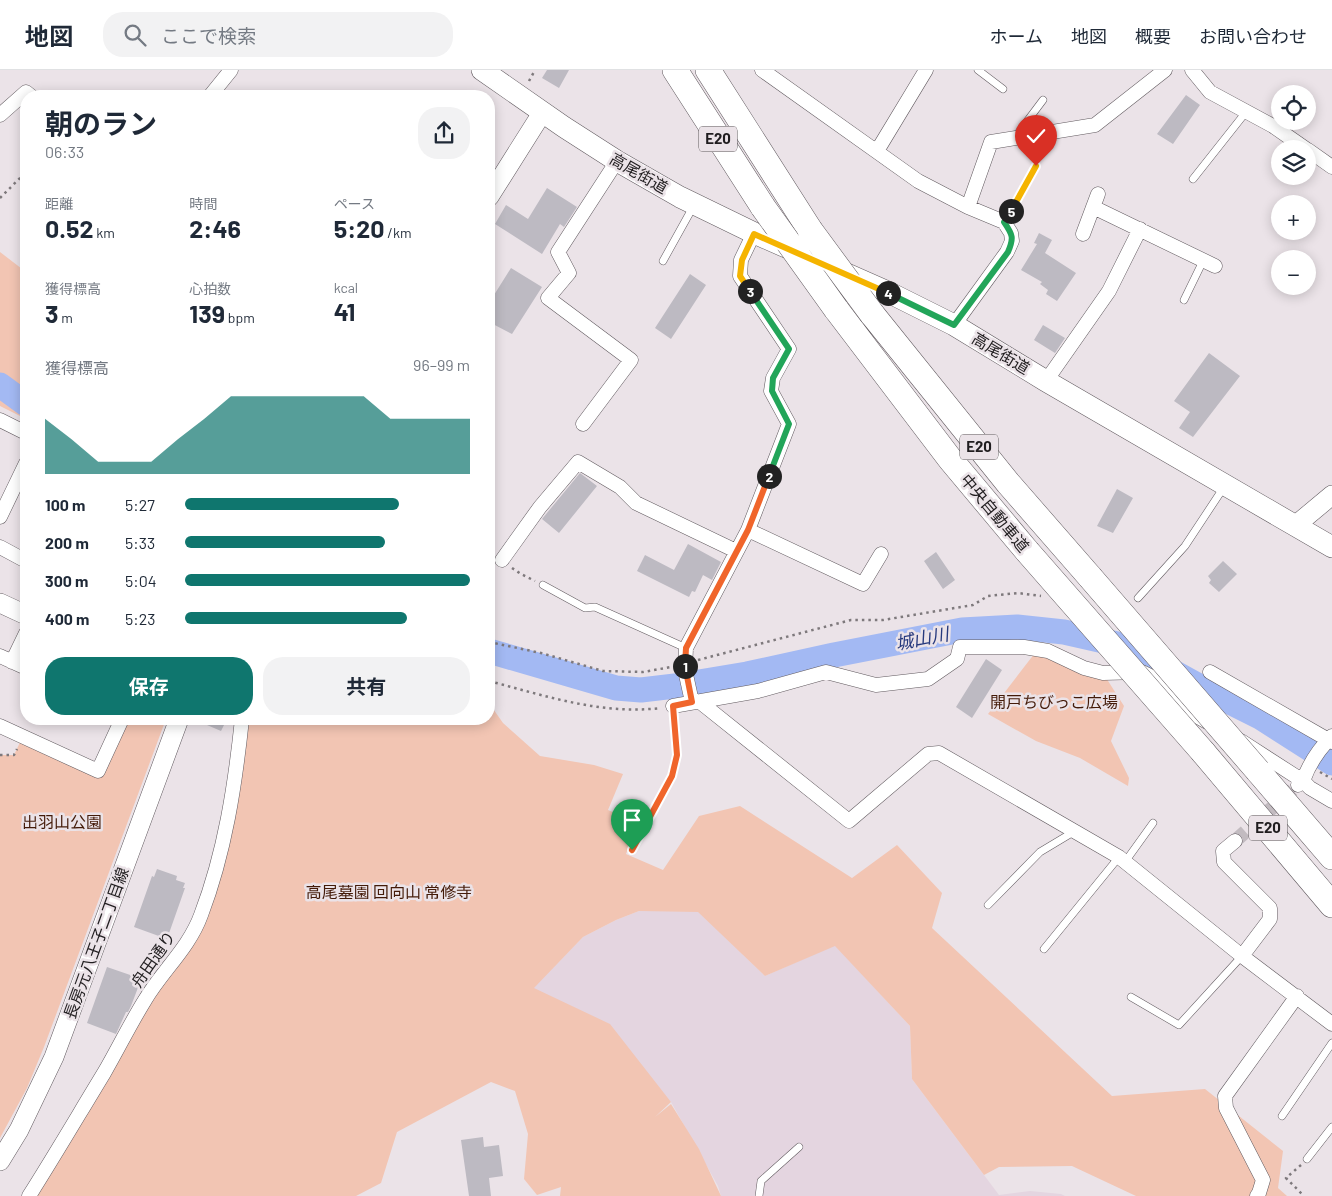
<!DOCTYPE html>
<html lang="ja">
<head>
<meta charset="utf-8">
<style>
	:root { --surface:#fff; --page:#f2f2f3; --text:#1f2937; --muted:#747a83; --line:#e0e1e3; --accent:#0f766e }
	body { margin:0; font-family:Barlow,"Noto Sans JP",sans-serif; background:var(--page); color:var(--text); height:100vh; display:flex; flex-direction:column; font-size:19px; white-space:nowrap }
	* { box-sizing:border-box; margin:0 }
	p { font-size:16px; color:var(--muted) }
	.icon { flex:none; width:28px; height:28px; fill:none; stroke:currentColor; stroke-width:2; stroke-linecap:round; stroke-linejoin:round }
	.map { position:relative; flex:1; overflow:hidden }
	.panel { position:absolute; left:20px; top:20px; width:475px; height:635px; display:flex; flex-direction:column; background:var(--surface); border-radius:20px; box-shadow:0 2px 12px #0003 }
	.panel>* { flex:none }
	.tools { position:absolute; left:1271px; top:15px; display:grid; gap:10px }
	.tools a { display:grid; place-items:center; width:45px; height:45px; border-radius:50%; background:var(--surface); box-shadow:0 2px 12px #0003; font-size:25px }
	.pin { position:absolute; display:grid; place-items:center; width:42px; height:42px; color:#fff; margin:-51px -21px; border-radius:50% 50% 50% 0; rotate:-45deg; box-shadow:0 0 5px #0007 }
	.pin .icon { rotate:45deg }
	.km { position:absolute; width:25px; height:25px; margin:-12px; border-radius:50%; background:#222; color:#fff; font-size:14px; line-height:25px; text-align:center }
	.round { display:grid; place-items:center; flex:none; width:52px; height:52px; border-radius:20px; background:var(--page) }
	.overview { display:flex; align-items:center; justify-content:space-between; height:85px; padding:0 25px }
	h1 { font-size:28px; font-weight:700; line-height:38px }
	.figures { display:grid; grid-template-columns:repeat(3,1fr); gap:8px; height:85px; padding:5px 25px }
	.figures div { display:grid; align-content:center }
	.figures b { font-size:25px; font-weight:700 }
	.figures small { font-size:14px; font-weight:400 }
	.figures p { font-size:14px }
	.chart { height:140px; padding:10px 25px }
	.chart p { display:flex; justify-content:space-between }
	.chart svg { width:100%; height:90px; margin-top:5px; fill:var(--accent); opacity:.7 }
	.cta { display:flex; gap:10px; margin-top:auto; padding:10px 25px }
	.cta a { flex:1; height:58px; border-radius:20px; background:var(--accent); color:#fff; font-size:20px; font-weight:700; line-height:58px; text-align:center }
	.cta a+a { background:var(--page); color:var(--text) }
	ul { padding:0 25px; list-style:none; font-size:16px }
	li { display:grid; grid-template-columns:80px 60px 1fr; align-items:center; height:38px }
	li i { height:12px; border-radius:6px; background:var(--accent) }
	header { display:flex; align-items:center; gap:30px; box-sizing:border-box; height:70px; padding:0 25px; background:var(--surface); border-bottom:1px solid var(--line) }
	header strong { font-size:24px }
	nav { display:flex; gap:28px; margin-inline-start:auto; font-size:18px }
	.search { width:350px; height:45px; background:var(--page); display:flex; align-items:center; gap:12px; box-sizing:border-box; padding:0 18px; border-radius:20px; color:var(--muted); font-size:19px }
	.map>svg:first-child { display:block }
</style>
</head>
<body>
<header>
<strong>地図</strong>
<div class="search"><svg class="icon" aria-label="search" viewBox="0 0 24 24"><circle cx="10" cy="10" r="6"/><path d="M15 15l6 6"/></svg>ここで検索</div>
<nav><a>ホーム</a><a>地図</a><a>概要</a><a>お問い合わせ</a></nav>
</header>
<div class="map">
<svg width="1332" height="1126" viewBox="0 0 1332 1126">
	<rect width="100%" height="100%" fill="#ebe3e8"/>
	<path fill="#e4d5e0" d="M 639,841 L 698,841 L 765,906 L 835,875 L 910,956 L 912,1009 L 999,1125 L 1030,1121 L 1061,1124 L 1065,1126 L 721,1126 L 718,1116 L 671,1032 L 533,918 L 583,867 L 616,850 Z"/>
	<path fill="#f2c5b3" d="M 0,182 L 26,202 L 26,349 L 0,336 Z
		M 1038,579 L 1103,603 L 1124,636 L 1111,671 L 1129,708 L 1128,716 L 1080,688 L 1036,671 L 988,644 Z
		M 489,633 L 503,653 L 540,686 L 594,695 L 623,704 L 608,740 L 638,753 L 626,784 L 663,800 L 699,746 L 740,736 L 852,808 L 897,775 L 942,823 L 932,858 L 1112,1026 L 1205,1019 L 1283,1081 L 1278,1118 L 1287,1126 L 1136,1126 L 1072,1096 L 999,1097 L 984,1105 L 912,1009 L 910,956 L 835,876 L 765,906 L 698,842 L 639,841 L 616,850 L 583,867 L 534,918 L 610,954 L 671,1032 L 655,1047 L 671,1034 L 699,1079 L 721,1126 L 560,1126 L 561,1117 L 537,1125 L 524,1109 L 528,1064 L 515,1021 L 491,1012 L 397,1062 L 381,1113 L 356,1126 L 29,1126 L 200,847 L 242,649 L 489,649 Z
		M 122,649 L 166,649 L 44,977 L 27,1018 L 0,1068 L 0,685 L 14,685 L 23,666 L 98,701 Z"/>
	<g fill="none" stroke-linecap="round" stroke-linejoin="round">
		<path stroke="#a3b9f3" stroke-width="25" d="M 0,315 L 26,334
			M 489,581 L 616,618 L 641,620 L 675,616 L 747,604 L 834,585 L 962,560 L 1017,557 L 1064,562 L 1117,574 L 1146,587 L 1206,620 L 1260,647 L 1332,693"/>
	</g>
	<path fill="#bdbac2" d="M 547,0 L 569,0 L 559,18 L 542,8 Z
		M 1186,25 L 1200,35 L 1173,74 L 1157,64 Z
		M 547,118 L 577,137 L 564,157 L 560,154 L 542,184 L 495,154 L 506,135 L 528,149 Z
		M 1039,163 L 1052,170 L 1045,183 L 1076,203 L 1057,231 L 1046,224 L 1048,220 L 1040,214 L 1042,212 L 1021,200 L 1037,174 L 1034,173 Z
		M 511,198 L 542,217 L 512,264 L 489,252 L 489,233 Z
		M 690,204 L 706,215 L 671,269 L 655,258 Z
		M 1043,255 L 1065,268 L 1055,283 L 1034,270 Z
		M 1209,283 L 1240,306 L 1193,367 L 1179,358 L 1190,342 L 1174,331 Z
		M 580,403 L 597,416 L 559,463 L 542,449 Z
		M 1117,419 L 1133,428 L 1113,463 L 1097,456 Z
		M 688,474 L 721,492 L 712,510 L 703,505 L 695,522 L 692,521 L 689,527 L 637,501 L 645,485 L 674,500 Z
		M 936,482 L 955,510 L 943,519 L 924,491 Z
		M 1223,491 L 1237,504 L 1219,522 L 1209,513 L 1211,510 L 1208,506 Z
		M 986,589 L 1002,600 L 972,648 L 956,637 Z
		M 193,649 L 227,649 L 221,661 Z
		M 157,799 L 177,806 L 176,810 L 185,813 L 183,818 L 185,818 L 167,869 L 134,857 L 152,806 L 154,807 Z
		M 107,897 L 136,907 L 138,901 L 150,906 L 146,913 L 139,915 L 131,936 L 128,942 L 126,942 L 116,964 L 87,953 Z
		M 483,1067 L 484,1077 L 499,1075 L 503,1106 L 489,1108 L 491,1126 L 469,1126 L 461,1070 Z"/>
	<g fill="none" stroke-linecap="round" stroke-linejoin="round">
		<path stroke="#c2bbc0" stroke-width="14" stroke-dasharray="14 7" stroke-linecap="butt" d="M 1235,771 L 1298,715"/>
		<g stroke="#615a5f" stroke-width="8">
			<path id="lane" d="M 978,0 L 1003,19
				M 1016,66 L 1043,30
				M 1193,109 L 1246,42
				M 1004,152 L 1036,96
				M 663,191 L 693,137
				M 1184,230 L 1203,191
				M 543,515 L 585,538 L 595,537 L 686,578
				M 1138,528 L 1185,476 L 1224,417
				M 1125,792 L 1153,753
				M 988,835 L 1040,782 L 1075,761
				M 1044,879 L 1119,787
				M 1131,927 L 1179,955 L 1242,886
				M 1282,1046 L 1332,973
				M 1307,1089 L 1332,1057
				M 759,1126 L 761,1111 L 799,1077"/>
		</g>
		<g stroke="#615a5f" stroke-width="15">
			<path id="street" d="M 762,0 L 918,111 L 968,137 L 1004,152 L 1011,163 L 1012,171 L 1007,182 L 954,255
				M 1192,0 L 1210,22 L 1273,56 L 1306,79
				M 210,26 L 231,0
				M 0,45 L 26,22 L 31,26
				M 1308,80 L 1332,97
				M 877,81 L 926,0
				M 968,137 L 991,72 L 1095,55 L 1165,0
				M 1093,137 L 1215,196
				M 1083,164 L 1098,124
				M 1046,311 L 1109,221 L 1140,159
				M 0,350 L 26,363
				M 583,354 L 631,290 L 548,228 L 569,203 L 558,182 L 617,91
				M 0,447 L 26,393
				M 748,460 L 863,514 L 881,484
				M 0,477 L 26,491
				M 502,490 L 540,437 L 578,392 L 620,417 L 636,433 L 736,481
				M 0,586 L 26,598
				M 12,592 L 26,563
				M 1210,602 L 1332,672
				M 692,632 L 685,600 L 686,578 L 748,460 L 789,354 L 771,321 L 773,308 L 789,279 L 740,206 L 741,190 L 754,163
				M 700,632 L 849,751 L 928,684 L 939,683 L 1119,787 L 1242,886 L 1332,954
				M 673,636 L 758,621 L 826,602 L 876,615 L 928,609 L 957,589 L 960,577 L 1024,577 L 1048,581 L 1084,598 L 1103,603 L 1142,602 L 1158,610 L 1189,642 L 1207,652
				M 0,656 L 98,701 L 122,649
				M 1332,666 C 1320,678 1309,694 1303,711 L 1310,718 L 1332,731
				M 1241,671 L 1303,711 L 1298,715
				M 1235,771 L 1223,781 L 1224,792 L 1270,838 L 1270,849 L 1242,886
				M 29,1126 C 55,1085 79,1044 104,1003 C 118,979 130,954 145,930 C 162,901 189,878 201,845 C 225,782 235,716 242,649
				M 1257,1126 L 1259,1123 L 1263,1110 L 1226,1038 L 1225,1026 L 1297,926"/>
		</g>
		<g stroke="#615a5f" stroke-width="20">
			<path id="secondary" d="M 489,127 L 542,43
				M 1296,455 L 1332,425
				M 0,533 L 26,545
				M 0,1091 L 19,1060 L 54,987 L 179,649"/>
		</g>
		<g stroke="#615a5f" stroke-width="22">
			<path id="primary" d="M 482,0 L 564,57 L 617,91 L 680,127 L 754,163 L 888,222 L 954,255 L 1046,311 L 1332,477"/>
		</g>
		<g stroke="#615a5f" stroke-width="26">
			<path id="highway" d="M 675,0 L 763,137
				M 708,0 L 810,160
				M 836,239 L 950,389 L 1027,481
				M 872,244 L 1008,413 L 1090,507
				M 1203,682 L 1332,835
				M 1258,701 L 1332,787"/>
		</g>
		<path stroke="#7e797c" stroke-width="2.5" stroke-dasharray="2.5 4" stroke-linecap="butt" d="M 529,11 L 535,0
			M 0,128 L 26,102
			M 512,498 L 521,504 L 535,511
			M 489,572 L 541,583 L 603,601 L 643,602 L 671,597
			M 698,590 L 851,550 L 883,550 L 973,535 L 988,526 L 1018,523 L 1041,526
			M 489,611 C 546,626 601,645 661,638
			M 0,685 L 14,685 L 17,679
			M 1320,702 L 1332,709
			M 632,780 C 646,754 674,712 677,684 C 678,673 675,661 674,649
			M 1301,1095 L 1286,1108 L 1304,1126"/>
		<use href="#lane" stroke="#fff" stroke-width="7"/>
		<use href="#street" stroke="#fff" stroke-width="14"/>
		<use href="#secondary" stroke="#fff" stroke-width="19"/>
		<use href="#primary" stroke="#fff" stroke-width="21"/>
		<use href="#highway" stroke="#fff" stroke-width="25"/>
		<g stroke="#615a5f" stroke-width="26" stroke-linecap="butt">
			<path id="highway-bridge" d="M 763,137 L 836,239
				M 810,160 L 872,244
				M 1027,481 L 1203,682
				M 1090,507 L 1258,701"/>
		</g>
		<use href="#highway-bridge" stroke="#fff" stroke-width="25"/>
	</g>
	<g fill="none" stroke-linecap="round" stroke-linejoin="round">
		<g stroke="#fff" stroke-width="10">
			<path id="split-1" d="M 632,780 L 672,706 L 677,685 L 673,636 L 692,632 L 685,596"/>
		</g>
		<g stroke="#fff" stroke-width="10">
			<path id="split-2" d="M 685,596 L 686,578 L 748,460 L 769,406"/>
		</g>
		<g stroke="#fff" stroke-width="10">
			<path id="split-3" d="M 750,221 L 789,279 L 773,308 L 772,321 L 789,354 L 769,406"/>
		</g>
		<g stroke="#fff" stroke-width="10">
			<path id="split-4" d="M 750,221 L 740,206 L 742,190 L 754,164 L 888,223"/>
		</g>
		<g stroke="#fff" stroke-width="10">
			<path id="split-5" d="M 888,223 L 954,255 L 1008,182 C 1014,168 1013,165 1004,152 L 1011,141"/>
		</g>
		<g stroke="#fff" stroke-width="10">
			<path id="split-6" d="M 1011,141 L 1036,96"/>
		</g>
		<use href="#split-1" stroke="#f0652b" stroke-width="6"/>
		<use href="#split-2" stroke="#f0652b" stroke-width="6"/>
		<use href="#split-3" stroke="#22a559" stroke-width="6"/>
		<use href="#split-4" stroke="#f5b400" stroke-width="6"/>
		<use href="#split-5" stroke="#22a559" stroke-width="6"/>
		<use href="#split-6" stroke="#f5b400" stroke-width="6"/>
	</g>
	<g text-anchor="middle" stroke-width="5" stroke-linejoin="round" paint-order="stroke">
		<g fill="#ebe3e8" stroke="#5d585b" stroke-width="1">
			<rect x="699" y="56.5" width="38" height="25" rx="4"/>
			<rect x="960" y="364.5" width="38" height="25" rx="4"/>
			<rect x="1249" y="745.5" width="38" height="25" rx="4"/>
		</g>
		<g font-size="15" font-weight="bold" fill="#201d1f">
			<text x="718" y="74">E20</text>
			<text x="979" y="382">E20</text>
			<text x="1268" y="763">E20</text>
		</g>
		<g font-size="16" fill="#201d1f" stroke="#ebe3e8">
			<text transform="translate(639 103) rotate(30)" y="6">高尾街道</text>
			<text transform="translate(1001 283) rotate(31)" y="6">高尾街道</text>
			<text transform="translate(995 443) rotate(50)" y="6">中央自動車道</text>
			<text transform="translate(96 873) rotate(-70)" y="6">長房元八王子二丁目線</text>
			<text transform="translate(153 889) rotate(-55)" y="6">舟田通り</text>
		</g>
		<g font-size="16" fill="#441b09" stroke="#ebe3e8">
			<text x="1054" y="638">開戸ちびっこ広場</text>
			<text x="62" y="758">出羽山公園</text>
			<text x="389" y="828">高尾墓園 回向山 常修寺</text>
		</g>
		<g font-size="18" font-style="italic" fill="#26397d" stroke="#ebe3e8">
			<text transform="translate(922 569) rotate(-11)" y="6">城山川</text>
		</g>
	</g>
</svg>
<div class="tools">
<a><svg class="icon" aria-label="locate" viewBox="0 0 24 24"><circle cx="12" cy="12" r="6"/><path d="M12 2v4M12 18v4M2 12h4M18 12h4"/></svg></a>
<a><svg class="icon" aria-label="layers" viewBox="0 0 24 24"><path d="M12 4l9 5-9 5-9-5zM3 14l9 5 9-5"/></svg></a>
<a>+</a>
<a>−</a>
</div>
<div class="pin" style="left:632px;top:780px;background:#1e9e55"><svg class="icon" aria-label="arrive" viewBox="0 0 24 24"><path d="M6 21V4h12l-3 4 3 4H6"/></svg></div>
<div class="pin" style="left:1036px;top:96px;background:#d93025"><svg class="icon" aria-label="check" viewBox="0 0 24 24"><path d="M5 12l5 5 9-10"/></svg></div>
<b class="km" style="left:685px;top:596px">1</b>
<b class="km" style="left:769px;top:406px">2</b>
<b class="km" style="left:750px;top:221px">3</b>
<b class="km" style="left:888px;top:223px">4</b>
<b class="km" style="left:1011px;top:141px">5</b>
<section class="panel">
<div class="overview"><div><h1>朝のラン</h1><p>06:33</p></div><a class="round"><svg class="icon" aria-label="share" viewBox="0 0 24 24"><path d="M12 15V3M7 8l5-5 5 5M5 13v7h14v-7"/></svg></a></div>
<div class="figures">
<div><p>距離</p><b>0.52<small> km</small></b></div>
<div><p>時間</p><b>2:46</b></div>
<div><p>ペース</p><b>5:20<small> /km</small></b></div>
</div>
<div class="figures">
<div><p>獲得標高</p><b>3<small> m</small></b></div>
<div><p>心拍数</p><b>139<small> bpm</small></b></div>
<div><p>kcal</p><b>41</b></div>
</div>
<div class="chart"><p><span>獲得標高</span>96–99 m</p>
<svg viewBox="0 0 160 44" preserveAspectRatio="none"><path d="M0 44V17L10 27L20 38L30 38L40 38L50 27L60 17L70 6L80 6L90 6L100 6L110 6L120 6L130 17L140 17L150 17L160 17V44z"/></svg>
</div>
<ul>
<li><b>100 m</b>5:27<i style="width:75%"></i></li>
<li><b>200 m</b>5:33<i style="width:70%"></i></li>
<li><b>300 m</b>5:04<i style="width:100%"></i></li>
<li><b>400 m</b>5:23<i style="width:78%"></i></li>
</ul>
<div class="cta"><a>保存</a><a>共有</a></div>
</section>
</div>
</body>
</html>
